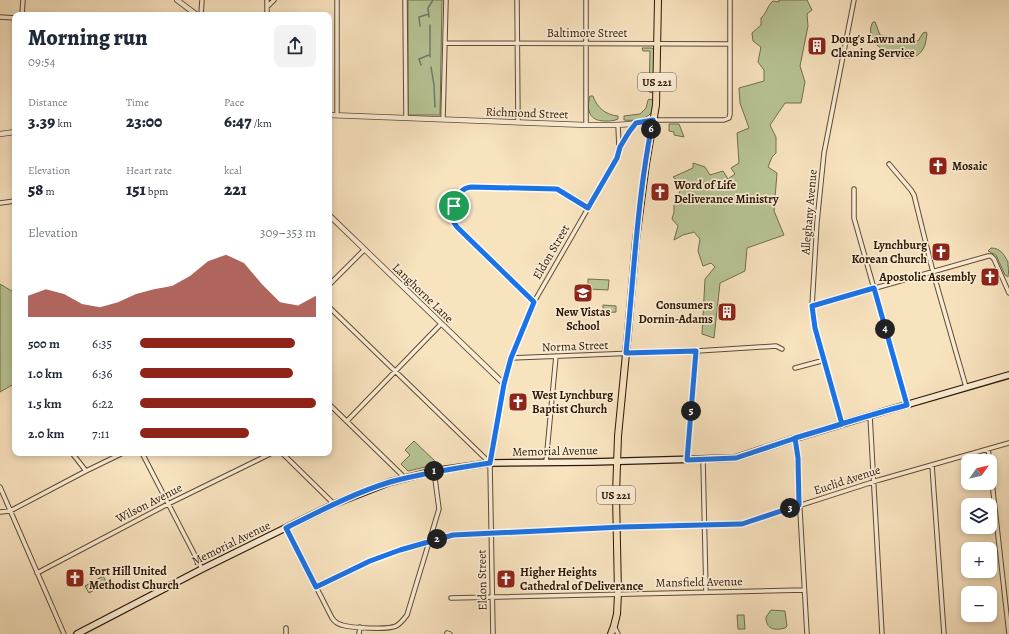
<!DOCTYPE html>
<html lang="en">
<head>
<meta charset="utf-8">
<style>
	:root { --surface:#fff; --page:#f2f2f3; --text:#1f2937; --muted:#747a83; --accent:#8f2418 }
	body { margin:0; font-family:Alegreya,serif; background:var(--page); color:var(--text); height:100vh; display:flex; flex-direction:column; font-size:15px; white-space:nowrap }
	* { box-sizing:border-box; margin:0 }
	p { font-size:13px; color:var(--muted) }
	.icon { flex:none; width:22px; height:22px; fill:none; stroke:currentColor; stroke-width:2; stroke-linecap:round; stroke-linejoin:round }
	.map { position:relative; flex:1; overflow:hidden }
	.drawer { position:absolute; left:12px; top:12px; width:320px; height:444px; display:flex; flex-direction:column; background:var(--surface); border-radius:8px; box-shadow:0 2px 6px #0003 }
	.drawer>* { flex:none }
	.needle { width:26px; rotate:56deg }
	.fabs { position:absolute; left:961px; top:454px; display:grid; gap:8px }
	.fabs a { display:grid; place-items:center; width:36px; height:36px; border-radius:8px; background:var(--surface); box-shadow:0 2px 6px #0003; font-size:20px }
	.pin { position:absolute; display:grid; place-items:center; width:34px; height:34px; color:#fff; margin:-17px; border:2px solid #fff; border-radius:50%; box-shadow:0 1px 4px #0007 }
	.km { position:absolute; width:20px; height:20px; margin:-10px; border-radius:50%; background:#222; color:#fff; font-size:11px; line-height:20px; text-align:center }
	.round { display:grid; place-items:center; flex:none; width:42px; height:42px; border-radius:8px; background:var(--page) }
	.headline { display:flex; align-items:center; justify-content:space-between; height:68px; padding:0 16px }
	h1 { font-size:22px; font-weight:800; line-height:30px }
	.stats { display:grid; grid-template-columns:repeat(3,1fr); gap:6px; height:68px; padding:4px 16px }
	.stats div { display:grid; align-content:center }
	.stats b { font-size:17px; font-weight:800 }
	.stats small { font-size:11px; font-weight:400 }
	.stats p { font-size:11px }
	.chart { height:112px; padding:8px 16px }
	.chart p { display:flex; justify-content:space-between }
	.chart svg { width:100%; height:72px; margin-top:4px; fill:var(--accent); opacity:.7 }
	ul { padding:0 16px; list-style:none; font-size:13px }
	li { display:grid; grid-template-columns:64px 48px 1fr; align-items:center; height:30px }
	li i { height:10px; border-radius:5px; background:var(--accent) }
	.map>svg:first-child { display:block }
</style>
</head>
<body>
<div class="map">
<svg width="1009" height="634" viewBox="0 0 1009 634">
	<rect width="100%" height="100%" fill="#f8e3bf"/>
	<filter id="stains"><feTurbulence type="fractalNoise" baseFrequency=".005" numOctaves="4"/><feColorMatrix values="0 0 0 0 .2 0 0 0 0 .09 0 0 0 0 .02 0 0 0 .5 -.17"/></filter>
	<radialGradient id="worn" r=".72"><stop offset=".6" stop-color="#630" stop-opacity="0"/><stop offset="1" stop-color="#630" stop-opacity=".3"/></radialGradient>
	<path fill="#b8c596" stroke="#726e4e" d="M 408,0 L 442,0 L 440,115 L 408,115 Z
		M 779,0 L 807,0 L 812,10 L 807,14 L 808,26 L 800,66 L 805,82 L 801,103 L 785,103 L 770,125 L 776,137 L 776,153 L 772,157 L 768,167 L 777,173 L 774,211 L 784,235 L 747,248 L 745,271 L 720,283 L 714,338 L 702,334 L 705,279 L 715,267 L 711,263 L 703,266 L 698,251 L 700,239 L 694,232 L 683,235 L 674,240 L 678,226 L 672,219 L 674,212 L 674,204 L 683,185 L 673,177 L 693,168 L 693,163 L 705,167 L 710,175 L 723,171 L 728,179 L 735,174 L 731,168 L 739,163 L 737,133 L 749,128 L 740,103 L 739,88 L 764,81 L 764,70 L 758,62 L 761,47 L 753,41 L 752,33 L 761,25 L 761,18 C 767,13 767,6 773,1 L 779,2 Z
		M 873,22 L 875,22 L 880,35 L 918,41 L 923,33 L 926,32 L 927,34 C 926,39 926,45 923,49 C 909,74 859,44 873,22 Z
		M 642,48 L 652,48 L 655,51 L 654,93 L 649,92 L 650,51 L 643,51 Z
		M 590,96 L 593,96 C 597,108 606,115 618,116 L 618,119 C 614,121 610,121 605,121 C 589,121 586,110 590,96 Z
		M 649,99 L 653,100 C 653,104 653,110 651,113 C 646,120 632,121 624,120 L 624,116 L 640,114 L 646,108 L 648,100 Z
		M 669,124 L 679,124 L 684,137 L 674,135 L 674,132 L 669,131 Z
		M 991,248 C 1001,248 1004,255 1008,262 L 1008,267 L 1009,267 L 1008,277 L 1005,275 L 996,255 L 988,251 Z
		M 588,279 L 609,280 L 608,290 L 588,289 Z
		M 0,284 L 15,293 L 15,385 L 14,384 L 0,392 Z
		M 603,305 L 616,306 L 616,312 L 603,313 Z
		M 414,441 L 438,464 L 408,471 L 401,464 L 410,455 L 405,450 Z
		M 103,576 L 107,583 L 89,593 L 85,586 Z
		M 771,610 L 785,611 L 787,626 L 785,628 C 774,631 766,629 766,617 Z
		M 737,615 L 744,615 L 745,629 L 738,629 Z"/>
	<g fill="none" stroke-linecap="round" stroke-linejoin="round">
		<path stroke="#707b6f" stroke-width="1.5" d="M 429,17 L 428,8 L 433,0
			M 430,25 L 430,57
			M 420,26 L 419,17 L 429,14
			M 421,65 L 419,59 L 429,55
			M 431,67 L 434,85 L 435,107"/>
		<g stroke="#604a34" stroke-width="5.5">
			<path id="minor" d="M 405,0 L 406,117
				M 517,0 L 518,122
				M 267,7 L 274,0
				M 22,15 L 23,0
				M 201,15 L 202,0
				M 267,15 L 267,0
				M 0,17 L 15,18
				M 445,43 L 730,44
				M 337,115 L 337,0
				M 443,119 L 446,0
				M 653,120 L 724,120 L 729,118 L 730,114 L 730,0
				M 586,125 L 586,0
				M 620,146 L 629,132 L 636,124
				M 889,164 L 911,190 L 914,195 L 933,272 L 966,387
				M 854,189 L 854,218 L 907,405
				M 0,203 L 15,201
				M 329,285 L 364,250
				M 534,302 L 454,223 C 449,215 457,193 465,188 C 467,187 469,187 471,187 L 557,189 L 588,208
				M 812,306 L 988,256 L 991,256 L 994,259 L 1009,293
				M 329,307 L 490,463 L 493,634
				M 511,358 L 635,353 L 697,351 L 776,346 L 782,349
				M 795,368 L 825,360
				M 504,384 L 511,358 L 534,302 L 617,158 L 619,147 L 618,125
				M 329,404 L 405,478
				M 870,416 L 882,634
				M 347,421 L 441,324
				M 842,424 L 815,328 L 812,306 L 817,222 L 824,153 L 854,0
				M 795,438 L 797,458 L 807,634
				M 988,449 L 990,461
				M 72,453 L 86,471
				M 142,453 L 202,569
				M 282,453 L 334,504
				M 687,460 L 697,351
				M 703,460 L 706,592
				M 546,462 L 556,356
				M 990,464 L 1009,634
				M 932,465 L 944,634
				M 0,487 L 64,634
				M 0,512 L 10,511 L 86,471 L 123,453
				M 286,528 L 332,618 C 334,621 338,624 342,625 C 351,628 388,630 396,626 C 400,624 404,619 407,615 L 439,509 L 434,471
				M 37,573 L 168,504 L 272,453
				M 316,587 L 370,561 L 400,550 L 453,535 L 622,527 L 742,524 L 879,480 L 1009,443
				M 451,598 L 804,590
				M 614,626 L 618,634
				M 447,633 L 450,634
				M 286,634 L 286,628
				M 359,634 L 360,627"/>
		</g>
		<g stroke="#604a34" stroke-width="6">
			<path id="tertiary" d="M 177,0 L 197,15
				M 329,115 L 586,125 C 608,125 632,126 653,120
				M 0,134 L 15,132
				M 329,215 L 504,384 L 490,463"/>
		</g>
		<g stroke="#2d1706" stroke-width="8">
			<path id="secondary" d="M 77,634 L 202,569 L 334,504 L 390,482 L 434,471 L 490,463 L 592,462 L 735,458 L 793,439 L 885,411 L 1009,375"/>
		</g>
		<g stroke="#2d1706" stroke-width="8">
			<path id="primary" d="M 611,634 L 614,626 L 617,614 L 618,594 L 616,494 L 618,436 L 628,333 L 636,240 L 646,164 L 656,105 L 658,0"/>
		</g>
		<use href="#minor" stroke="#faedd5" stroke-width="3.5"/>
		<use href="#tertiary" stroke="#faedd5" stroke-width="4.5"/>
		<use href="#secondary" stroke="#faedd5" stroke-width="5.5"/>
		<use href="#primary" stroke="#f8e3bf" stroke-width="6"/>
	</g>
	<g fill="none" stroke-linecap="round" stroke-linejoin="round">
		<g stroke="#fff" stroke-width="8">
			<path id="route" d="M 454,206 C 451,215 451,219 457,227 L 534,302 L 511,358 L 504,384 L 490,463 C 456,468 423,473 390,482 C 354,493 320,511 286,528 L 316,587 L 370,561 L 400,550 L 453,535 L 622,527 L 742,524 L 799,505 L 798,458 L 795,438 L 842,424 L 815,328 L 812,306 L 874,288 L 907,405 C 869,415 832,427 795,438 L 793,439 L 736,458 L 687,460 L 696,351 L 626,353 C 634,275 637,197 653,120 L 636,123 L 629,132 L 620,147 L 617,158 L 588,208 L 557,189 L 471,187 C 460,188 458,197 454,206"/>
		</g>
		<use href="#route" stroke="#1a73e8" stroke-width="5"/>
	</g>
	<defs>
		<g id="building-square" transform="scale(1)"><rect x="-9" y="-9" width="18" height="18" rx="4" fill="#8f2418" stroke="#faedd5"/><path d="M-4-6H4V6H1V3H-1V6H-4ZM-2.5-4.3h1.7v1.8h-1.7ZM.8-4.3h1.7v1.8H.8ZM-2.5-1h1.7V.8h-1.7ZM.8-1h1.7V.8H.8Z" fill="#fff"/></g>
		<g id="church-square" transform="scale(1)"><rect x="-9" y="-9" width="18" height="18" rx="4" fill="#8f2418" stroke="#faedd5"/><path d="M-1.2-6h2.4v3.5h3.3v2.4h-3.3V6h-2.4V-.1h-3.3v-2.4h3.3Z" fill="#fff"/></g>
		<g id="school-square" transform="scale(1)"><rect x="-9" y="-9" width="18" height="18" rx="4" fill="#8f2418" stroke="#faedd5"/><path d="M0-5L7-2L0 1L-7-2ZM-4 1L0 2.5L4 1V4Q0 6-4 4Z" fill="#fff"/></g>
	</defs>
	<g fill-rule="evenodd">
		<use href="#building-square" x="817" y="46"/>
		<use href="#church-square" x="938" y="166"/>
		<use href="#church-square" x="660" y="192"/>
		<use href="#church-square" x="941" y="252"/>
		<use href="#church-square" x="990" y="277"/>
		<use href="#school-square" x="583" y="293"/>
		<use href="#building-square" x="727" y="312"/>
		<use href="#church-square" x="518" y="402"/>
		<use href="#church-square" x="75" y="578"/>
		<use href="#church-square" x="506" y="579"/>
	</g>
	<g text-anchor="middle" stroke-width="3.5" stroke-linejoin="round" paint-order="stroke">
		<g fill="#faedd5" stroke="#6a5744" stroke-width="1">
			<rect x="638" y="73" width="38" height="18" rx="3"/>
			<rect x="597" y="486" width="38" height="18" rx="3"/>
		</g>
		<g font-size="11" font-weight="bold" fill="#2d1706">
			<text x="657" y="86">US 221</text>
			<text x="616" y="499">US 221</text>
		</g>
		<g font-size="12" fill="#2d1706" stroke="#faedd5">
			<text x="587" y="37">Baltimore Street</text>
			<text transform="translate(527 113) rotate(2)" y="4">Richmond Street</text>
			<text transform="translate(809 212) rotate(-85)" y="4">Alleghany Avenue</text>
			<text transform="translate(551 252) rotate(-60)" y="4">Eldon Street</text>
			<text transform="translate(423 293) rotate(44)" y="4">Langhorne Lane</text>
			<text transform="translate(575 346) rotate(-2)" y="4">Norma Street</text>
			<text transform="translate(555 451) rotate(-1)" y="4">Memorial Avenue</text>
			<text transform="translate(847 480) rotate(-18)" y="4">Euclid Avenue</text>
			<text transform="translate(149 503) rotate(-27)" y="4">Wilson Avenue</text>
			<text transform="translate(231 543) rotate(-26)" y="4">Memorial Avenue</text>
			<text transform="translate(482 580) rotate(-91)" y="4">Eldon Street</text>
			<text transform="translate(699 582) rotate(-1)" y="4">Mansfield Avenue</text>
		</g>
		<g font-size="12" font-weight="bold" fill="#2d1706" stroke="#faedd5" text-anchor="start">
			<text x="831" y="43">Doug's Lawn and<tspan x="831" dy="14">Cleaning Service</tspan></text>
			<text x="952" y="170">Mosaic</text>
			<text x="674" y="189">Word of Life<tspan x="674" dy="14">Deliverance Ministry</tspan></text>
			<text x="927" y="249" text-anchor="end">Lynchburg<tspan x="927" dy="14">Korean Church</tspan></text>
			<text x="976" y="281" text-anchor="end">Apostolic Assembly</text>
			<text x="713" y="309" text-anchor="end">Consumers<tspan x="713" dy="14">Dornin-Adams</tspan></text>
			<text x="583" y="316" text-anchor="middle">New Vistas<tspan x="583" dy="14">School</tspan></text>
			<text x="532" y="399">West Lynchburg<tspan x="532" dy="14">Baptist Church</tspan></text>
			<text x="89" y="575">Fort Hill United<tspan x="89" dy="14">Methodist Church</tspan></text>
			<text x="520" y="576">Higher Heights<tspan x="520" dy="14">Cathedral of Deliverance</tspan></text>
		</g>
	</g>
	<rect width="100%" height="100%" filter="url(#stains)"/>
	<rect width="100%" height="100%" fill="url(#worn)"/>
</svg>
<div class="fabs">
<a><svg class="needle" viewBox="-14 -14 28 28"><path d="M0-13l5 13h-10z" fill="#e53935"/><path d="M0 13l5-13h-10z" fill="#747a83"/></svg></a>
<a><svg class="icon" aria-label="layers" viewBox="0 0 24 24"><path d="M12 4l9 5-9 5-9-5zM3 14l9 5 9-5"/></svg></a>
<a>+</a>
<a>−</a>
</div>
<div class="pin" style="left:454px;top:206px;background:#1e9e55"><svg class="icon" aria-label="arrive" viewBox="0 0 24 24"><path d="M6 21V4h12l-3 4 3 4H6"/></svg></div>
<b class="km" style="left:434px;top:471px">1</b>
<b class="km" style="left:437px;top:539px">2</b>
<b class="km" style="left:790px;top:508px">3</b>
<b class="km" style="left:885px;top:329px">4</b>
<b class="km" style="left:691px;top:411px">5</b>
<b class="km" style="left:651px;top:129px">6</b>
<section class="drawer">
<div class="headline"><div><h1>Morning run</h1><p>09:54</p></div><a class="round"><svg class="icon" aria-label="share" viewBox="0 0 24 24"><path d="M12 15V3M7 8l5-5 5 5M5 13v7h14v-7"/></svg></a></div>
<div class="stats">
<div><p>Distance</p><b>3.39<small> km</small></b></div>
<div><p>Time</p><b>23:00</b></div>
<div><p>Pace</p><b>6:47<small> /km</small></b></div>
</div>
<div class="stats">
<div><p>Elevation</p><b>58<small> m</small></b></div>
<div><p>Heart rate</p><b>151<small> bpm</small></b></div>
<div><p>kcal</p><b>221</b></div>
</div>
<div class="chart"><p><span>Elevation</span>309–353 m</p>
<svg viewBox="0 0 160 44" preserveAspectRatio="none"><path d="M0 44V31L10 27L20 30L30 36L40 38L50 35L60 30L70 27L80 25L90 19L100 10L110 6L120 11L130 24L140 35L150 37L160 31V44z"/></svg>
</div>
<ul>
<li><b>500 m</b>6:35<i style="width:88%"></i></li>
<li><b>1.0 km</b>6:36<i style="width:87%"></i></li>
<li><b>1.5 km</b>6:22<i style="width:100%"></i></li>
<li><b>2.0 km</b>7:11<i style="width:62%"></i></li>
</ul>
</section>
</div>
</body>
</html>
